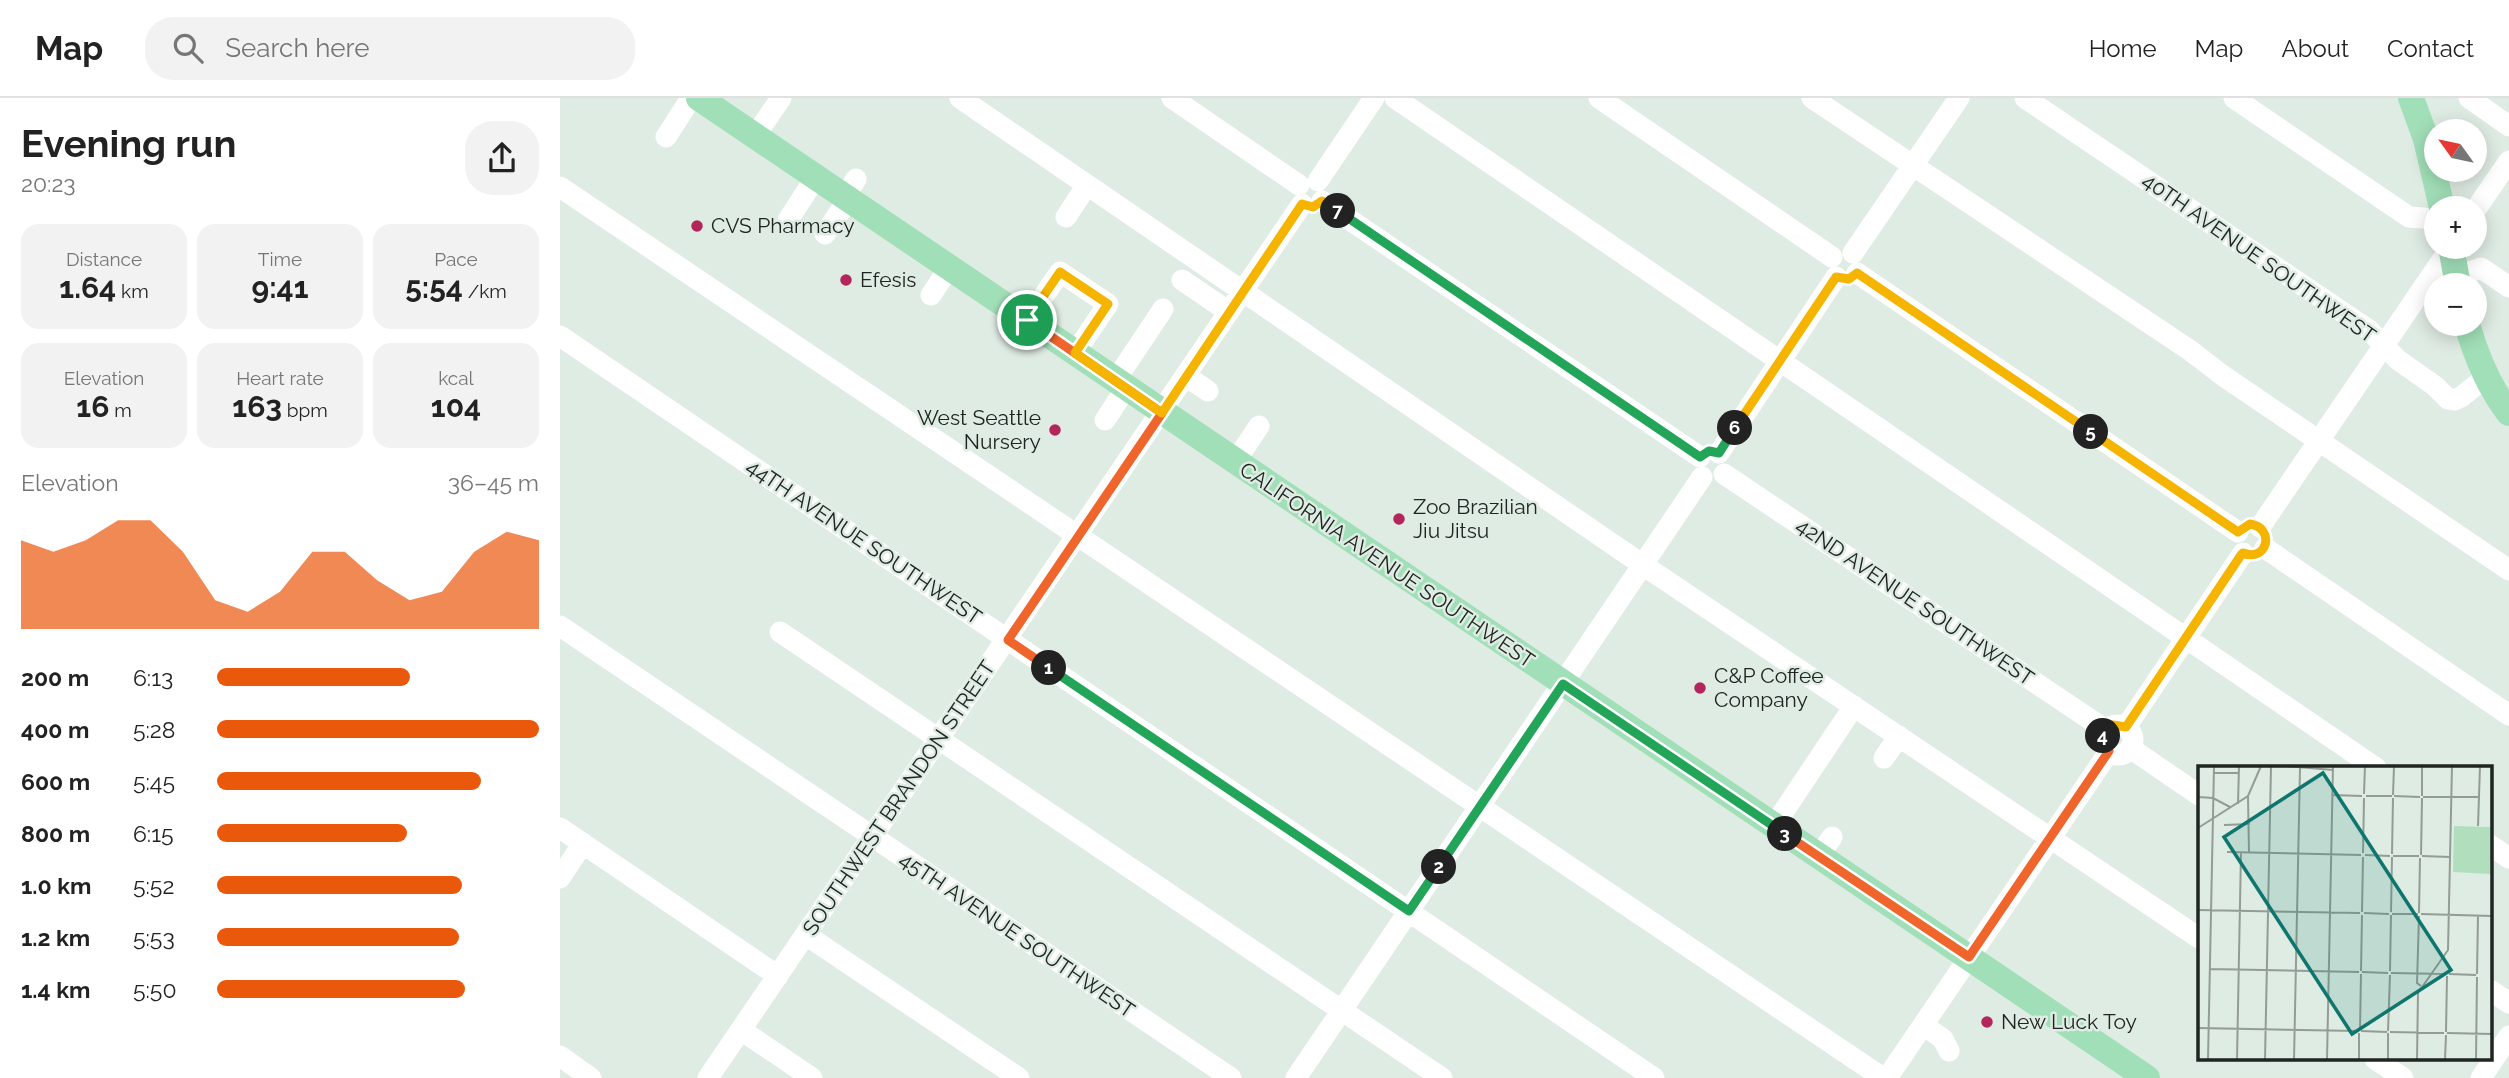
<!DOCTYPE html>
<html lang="en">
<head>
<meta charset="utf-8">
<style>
	:root { --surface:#fff; --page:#f2f2f2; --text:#222; --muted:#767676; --line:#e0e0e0; --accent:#ea580c }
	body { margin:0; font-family:Raleway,sans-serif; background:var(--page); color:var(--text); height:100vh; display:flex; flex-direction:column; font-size:26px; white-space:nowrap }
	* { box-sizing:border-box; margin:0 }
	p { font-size:23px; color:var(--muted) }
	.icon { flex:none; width:38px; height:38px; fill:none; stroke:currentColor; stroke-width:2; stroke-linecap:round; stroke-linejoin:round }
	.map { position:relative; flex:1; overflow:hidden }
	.sheet { display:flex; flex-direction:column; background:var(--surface); width:560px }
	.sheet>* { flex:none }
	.needle { width:46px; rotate:303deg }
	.tools { position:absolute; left:1864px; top:21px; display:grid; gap:14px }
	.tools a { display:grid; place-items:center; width:63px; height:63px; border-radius:50%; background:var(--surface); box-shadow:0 4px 18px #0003; font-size:35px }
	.pin { position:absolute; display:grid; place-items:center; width:60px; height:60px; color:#fff; margin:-30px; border:4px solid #fff; border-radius:50%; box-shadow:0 2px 7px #0007 }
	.km { position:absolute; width:35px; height:35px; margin:-18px; border-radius:50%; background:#222; color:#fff; font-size:19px; line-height:35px; text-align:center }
	.round { display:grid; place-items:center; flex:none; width:74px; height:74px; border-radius:28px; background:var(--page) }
	.head { display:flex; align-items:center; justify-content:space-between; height:119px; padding:0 21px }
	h1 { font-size:38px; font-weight:700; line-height:52px }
	.figures { display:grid; grid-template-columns:repeat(3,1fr); gap:10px; height:119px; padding:7px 21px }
	.figures div { display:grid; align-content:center; border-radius:18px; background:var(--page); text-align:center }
	.figures b { font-size:30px; font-weight:700 }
	.figures small { font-size:19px; font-weight:400 }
	.figures p { font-size:19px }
	.chart { height:196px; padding:14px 21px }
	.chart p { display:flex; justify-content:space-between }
	.chart svg { width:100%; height:126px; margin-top:7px; fill:var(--accent); opacity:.7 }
	ul { padding:0 21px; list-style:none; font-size:23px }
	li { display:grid; grid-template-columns:112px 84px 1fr; align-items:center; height:52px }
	li i { height:18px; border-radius:9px; background:var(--accent) }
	header { display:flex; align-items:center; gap:42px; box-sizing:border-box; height:98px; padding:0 35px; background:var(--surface); border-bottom:2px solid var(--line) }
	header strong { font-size:33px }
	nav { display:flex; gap:38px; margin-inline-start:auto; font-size:24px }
	.search { width:490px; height:63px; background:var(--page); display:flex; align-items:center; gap:18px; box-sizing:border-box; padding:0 24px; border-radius:28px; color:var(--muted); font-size:26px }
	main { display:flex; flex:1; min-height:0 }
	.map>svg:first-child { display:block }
</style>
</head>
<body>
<header>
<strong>Map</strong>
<div class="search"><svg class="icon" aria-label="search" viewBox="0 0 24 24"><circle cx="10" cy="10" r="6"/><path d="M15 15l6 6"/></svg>Search here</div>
<nav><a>Home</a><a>Map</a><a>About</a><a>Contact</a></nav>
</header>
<main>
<section class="sheet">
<div class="head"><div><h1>Evening run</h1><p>20:23</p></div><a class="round"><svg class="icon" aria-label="share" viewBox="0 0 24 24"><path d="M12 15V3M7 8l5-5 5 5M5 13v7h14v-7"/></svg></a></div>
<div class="figures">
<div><p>Distance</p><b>1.64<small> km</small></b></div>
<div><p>Time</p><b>9:41</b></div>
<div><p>Pace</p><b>5:54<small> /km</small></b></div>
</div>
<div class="figures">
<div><p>Elevation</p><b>16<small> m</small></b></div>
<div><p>Heart rate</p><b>163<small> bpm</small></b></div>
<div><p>kcal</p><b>104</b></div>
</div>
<div class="chart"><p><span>Elevation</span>36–45 m</p>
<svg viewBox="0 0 160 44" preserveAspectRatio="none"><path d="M0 44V13L10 17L20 13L30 6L40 6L50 17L60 34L70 38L80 31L90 17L100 17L110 27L120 34L130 31L140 17L150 10L160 13V44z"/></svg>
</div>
<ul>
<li><b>200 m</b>6:13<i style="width:60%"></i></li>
<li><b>400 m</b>5:28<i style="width:100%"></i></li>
<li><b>600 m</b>5:45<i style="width:82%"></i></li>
<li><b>800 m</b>6:15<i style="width:59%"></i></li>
<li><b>1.0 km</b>5:52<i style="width:76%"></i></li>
<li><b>1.2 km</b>5:53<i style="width:75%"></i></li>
<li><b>1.4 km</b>5:50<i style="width:77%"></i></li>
</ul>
</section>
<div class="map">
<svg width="1949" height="980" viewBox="0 0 1949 980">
	<rect width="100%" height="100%" fill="#dfece3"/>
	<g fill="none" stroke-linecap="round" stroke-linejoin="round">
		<path stroke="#fff" stroke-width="21" d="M 400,0 L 1083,467 L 1639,840
			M 612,0 L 739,87
			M 835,0 L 1816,670
			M 1039,0 L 1272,159
			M 1252,0 L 1631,253 L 1662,277 L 1949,472
			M 1465,0 L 1809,232 L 1838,262 L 1875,288 L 1888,301 L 1894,302 L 1901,299 L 1926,279
			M 1674,0 L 1849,119 L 1876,121
			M 1909,0 L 1949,28
			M 195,38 L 221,0
			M 106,39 L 131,0
			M 758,83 L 814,0
			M 0,89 L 1323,980
			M 285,99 L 296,81
			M 762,103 L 1140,359
			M 1914,114 L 1949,63
			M 506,119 L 527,87
			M 228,122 L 256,79
			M 265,136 L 288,101
			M 1293,155 L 1399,0
			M 1297,175 L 1678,434
			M 1896,179 L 1921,170 L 1949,189
			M 622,182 L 669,214
			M 371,197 L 389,170
			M 467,222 L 500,174 L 548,206 L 515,255
			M 0,238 L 1094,980
			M 626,278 L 648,293
			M 555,283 L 603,211
			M 545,322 L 566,290
			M 1159,355 L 1276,179
			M 675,364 L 699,328
			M 1164,376 L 1546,632
			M 1700,429 L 1891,149
			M 1705,450 L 1949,617
			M 0,528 L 671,980
			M 220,534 L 882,980
			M1543 642a15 15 0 1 1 30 0a15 15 0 1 1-30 0Z
			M 1566,629 L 1683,455
			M 1570,650 L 1639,697
			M 1324,660 L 1339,638
			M 1214,728 L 1294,608
			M 0,730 L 218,878
			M 1930,747 L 1949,760
			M 1259,758 L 1272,739
			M 0,780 L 23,745
			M 246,837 L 459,980
			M 1930,892 L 1949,905
			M 1363,927 L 1383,941 L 1389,953
			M 181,932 L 252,980
			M 0,958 L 31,980
			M 1815,961 L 1843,980
			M 148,980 L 742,106
			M 736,980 L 1142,379
			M 1327,980 L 1549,654
			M 1921,980 L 1949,938"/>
		<path stroke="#a1dfb8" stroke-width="26" d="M 139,0 L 1587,980
			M 1851,0 L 1866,41 L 1882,110
			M 1891,149 L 1898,187
			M 1907,226 C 1916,258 1928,288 1949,315"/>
	</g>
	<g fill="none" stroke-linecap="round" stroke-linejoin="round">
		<g stroke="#fff" stroke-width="14">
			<path id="split-1" d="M 467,222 L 602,315 L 448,542 L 489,570"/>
		</g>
		<g stroke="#fff" stroke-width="14">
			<path id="split-2" d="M 489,570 L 849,813 L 879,769"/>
		</g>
		<g stroke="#fff" stroke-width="14">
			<path id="split-3" d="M 879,769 L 1003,586 L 1225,736"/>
		</g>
		<g stroke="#fff" stroke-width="14">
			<path id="split-4" d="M 1225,736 L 1409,859 L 1549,653 L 1544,648 L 1543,638"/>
		</g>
		<g stroke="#fff" stroke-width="14">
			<path id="split-5" d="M 1531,334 L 1678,434 L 1690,426 C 1716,430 1707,465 1683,455 L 1681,457 L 1566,629 L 1553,627 L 1545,633 L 1543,638"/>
		</g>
		<g stroke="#fff" stroke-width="14">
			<path id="split-6" d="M 1175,330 L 1276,179 L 1289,181 L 1297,175 L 1531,334"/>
		</g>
		<g stroke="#fff" stroke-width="14">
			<path id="split-7" d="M 778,113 L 1140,359 L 1149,353 L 1159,355 L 1175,330"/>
		</g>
		<g stroke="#fff" stroke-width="14">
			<path id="split-8" d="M 467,222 L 500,174 L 548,206 L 515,255 L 602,315 L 742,106 L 753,109 L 762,103 L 778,113"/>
		</g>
		<use href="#split-1" stroke="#f0652b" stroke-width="9"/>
		<use href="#split-2" stroke="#22a559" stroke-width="9"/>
		<use href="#split-3" stroke="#22a559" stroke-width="9"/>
		<use href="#split-4" stroke="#f0652b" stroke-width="9"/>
		<use href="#split-5" stroke="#f5b400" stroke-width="9"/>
		<use href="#split-6" stroke="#f5b400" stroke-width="9"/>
		<use href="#split-7" stroke="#22a559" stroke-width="9"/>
		<use href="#split-8" stroke="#f5b400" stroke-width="9"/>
	</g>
	<g fill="#b3265c" stroke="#dfece3" stroke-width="2.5">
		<circle cx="137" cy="128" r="7"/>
		<circle cx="286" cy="182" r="7"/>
		<circle cx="495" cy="332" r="7"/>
		<circle cx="839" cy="421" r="7"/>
		<circle cx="1140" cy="590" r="7"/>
		<circle cx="1427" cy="924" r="7"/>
	</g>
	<g text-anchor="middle" stroke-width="5" stroke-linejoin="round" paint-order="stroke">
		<g font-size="21" fill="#202521" stroke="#dfece3" text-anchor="start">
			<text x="151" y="135">CVS Pharmacy</text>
			<text x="300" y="189">Efesis</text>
			<text x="481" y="327" text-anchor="end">West Seattle<tspan x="481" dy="24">Nursery</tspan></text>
			<text x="853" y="416">Zoo Brazilian<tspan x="853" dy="24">Jiu Jitsu</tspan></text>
			<text x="1154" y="585">C&amp;P Coffee<tspan x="1154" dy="24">Company</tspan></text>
			<text x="1441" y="931">New Luck Toy</text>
		</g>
		<g font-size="21" fill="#202521" stroke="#dfece3">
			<text transform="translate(1699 160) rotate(35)" y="7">40TH AVENUE SOUTHWEST</text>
			<text transform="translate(304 444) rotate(34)" y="7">44TH AVENUE SOUTHWEST</text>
			<text transform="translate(827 467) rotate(34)" y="7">CALIFORNIA AVENUE SOUTHWEST</text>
			<text transform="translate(1355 504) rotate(34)" y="7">42ND AVENUE SOUTHWEST</text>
			<text transform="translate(339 700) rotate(-56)" y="7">SOUTHWEST BRANDON STREET</text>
			<text transform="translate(457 837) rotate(34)" y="7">45TH AVENUE SOUTHWEST</text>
		</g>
	</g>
	<g transform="translate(1638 668)">
		<rect width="294" height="294" fill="#dfece3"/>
		<path d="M 292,0 L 294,0 L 294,148 L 293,108 L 255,106 L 256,60 L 292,61 Z" fill="#b1debd"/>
		<path fill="none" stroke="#939c95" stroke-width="2" d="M 87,0 L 135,4M 16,7 L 40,7M 166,28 L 167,0M 134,29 L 164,30M 195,29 L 196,0M 50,30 L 51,87M 168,30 L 194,30M 196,30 L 222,31M 224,30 L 224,0M 0,31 L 15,32 L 32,41M 225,31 L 281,31M 40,38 L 41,0M 26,59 L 52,58M 280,60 L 282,0M 0,62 L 50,30 L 63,0M 29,86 L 163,89M 165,87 L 166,32M 194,88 L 195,32M 167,89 L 192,90M 223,89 L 224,32M 195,90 L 221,90M 224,90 L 252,91M 0,144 L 162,147M 164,146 L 165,91M 193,146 L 194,91M 166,147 L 191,148M 221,147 L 222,92M 194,148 L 220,148M 223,148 L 294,150M 221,150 L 219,217 L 223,220M 12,203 L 161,206M 163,205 L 164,149M 192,205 L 193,149M 164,206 L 190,207M 193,207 L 248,208M 251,208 L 278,209M 279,208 L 280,150M 0,262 L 160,265M 162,264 L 163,208M 163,265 L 189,266M 190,265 L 192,209M 192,266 L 246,267M 248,266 L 249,210M 249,267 L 294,268M 10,294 L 16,0M 39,294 L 43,86M 67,294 L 73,0M 96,294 L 102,2M 129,294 L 135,0M 161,294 L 161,267M 190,294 L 190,267M 219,294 L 220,227 L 250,184 L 254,0M 247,294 L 248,269M 278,294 L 279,211"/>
		<path fill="#0f766e" fill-opacity="0.15" stroke="#0f766e" stroke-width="3.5" d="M 125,7 L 253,204 L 154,268 L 26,71 Z"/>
		<rect width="294" height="294" fill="none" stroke="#202521" stroke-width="3.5"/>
	</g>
</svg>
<div class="tools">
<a><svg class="needle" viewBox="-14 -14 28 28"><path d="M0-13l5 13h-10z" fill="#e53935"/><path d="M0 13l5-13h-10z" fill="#767676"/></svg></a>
<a>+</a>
<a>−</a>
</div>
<div class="pin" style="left:467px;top:222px;background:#1e9e55"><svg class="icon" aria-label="arrive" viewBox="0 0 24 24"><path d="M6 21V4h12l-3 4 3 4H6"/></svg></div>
<b class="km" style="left:489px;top:570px">1</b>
<b class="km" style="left:879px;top:769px">2</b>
<b class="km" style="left:1225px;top:736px">3</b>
<b class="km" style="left:1543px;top:638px">4</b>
<b class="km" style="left:1531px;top:334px">5</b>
<b class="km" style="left:1175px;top:330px">6</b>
<b class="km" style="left:778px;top:113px">7</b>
</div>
</main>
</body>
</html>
